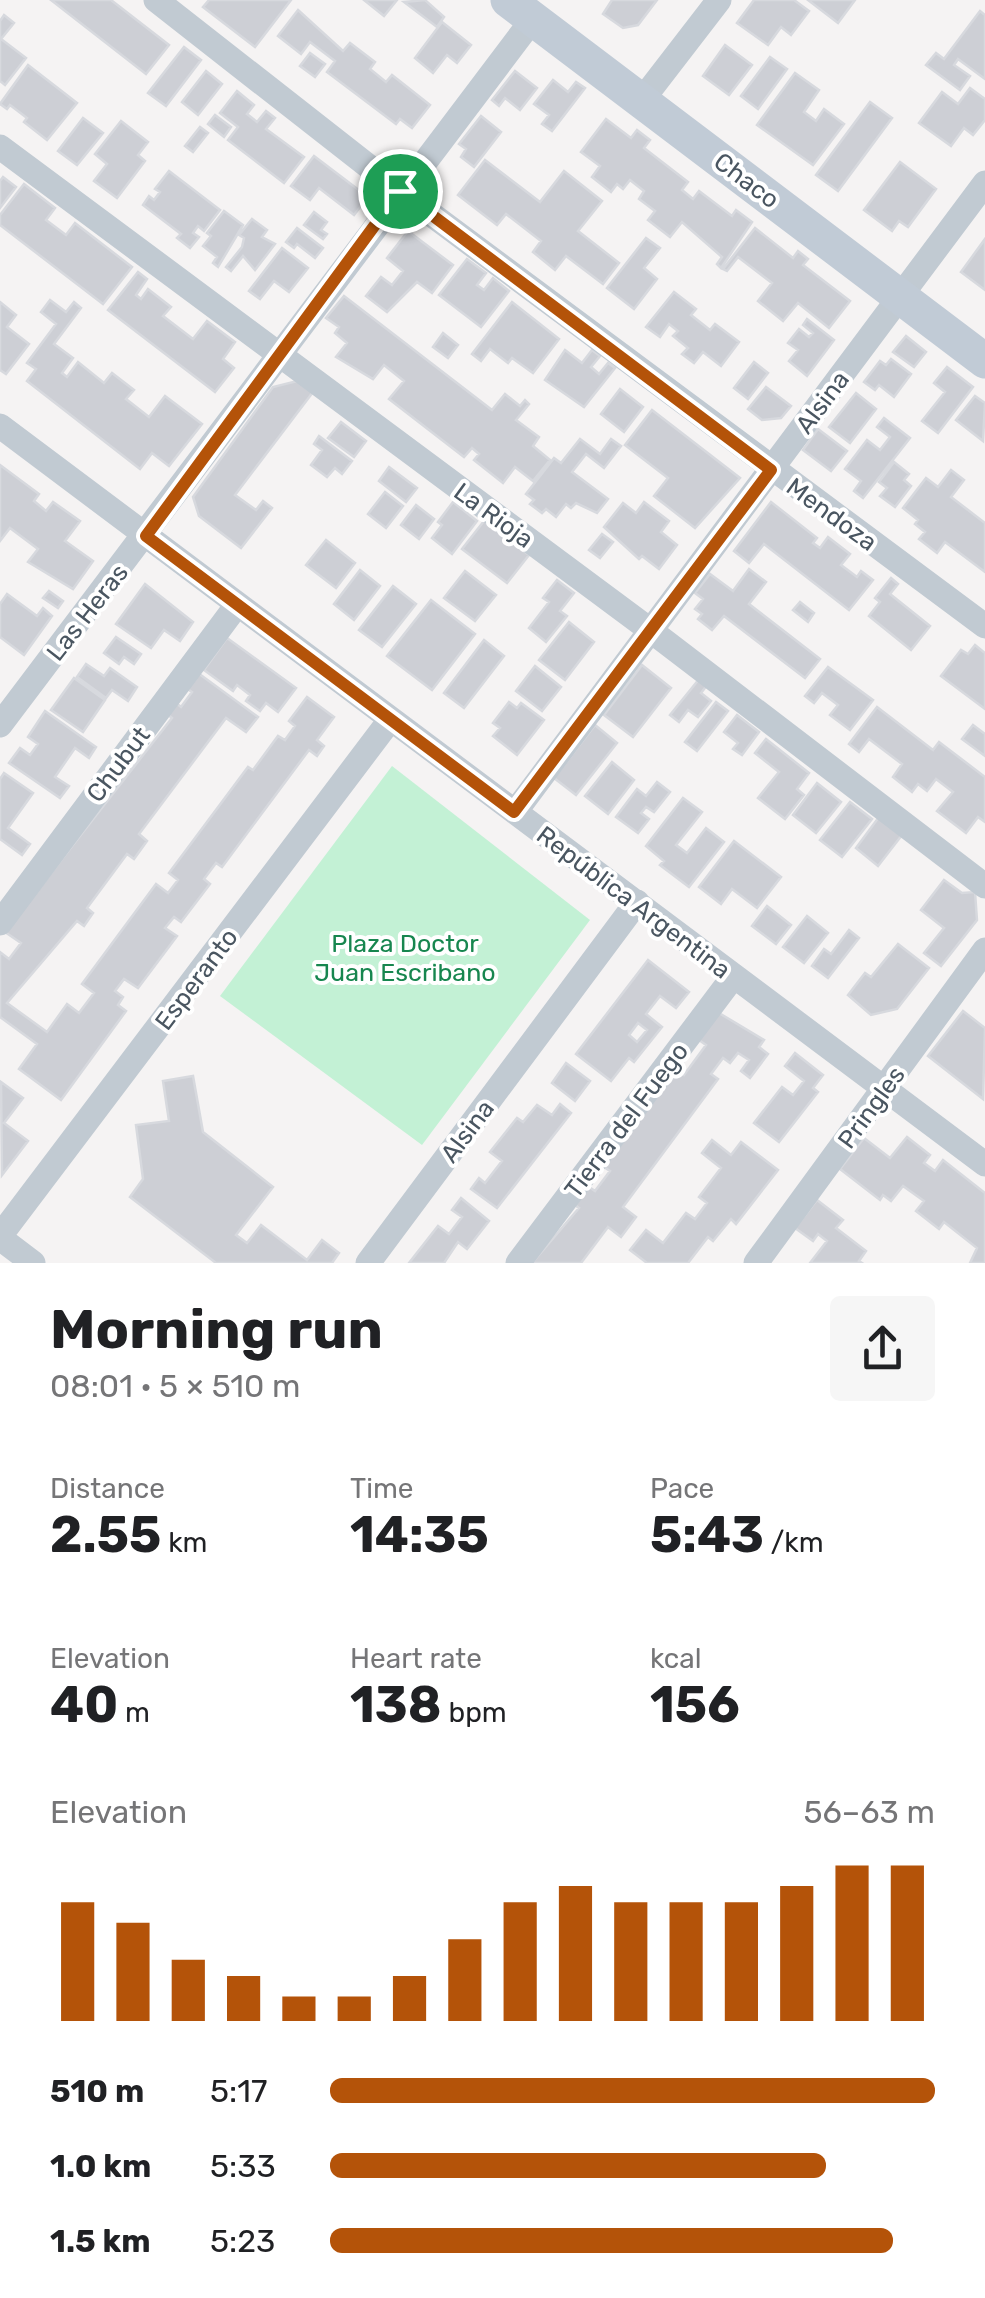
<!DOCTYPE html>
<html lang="en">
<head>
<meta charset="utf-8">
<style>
	:root { --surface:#fff; --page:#f6f6f6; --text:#202124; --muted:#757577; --accent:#b45309 }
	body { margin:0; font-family:Rubik,sans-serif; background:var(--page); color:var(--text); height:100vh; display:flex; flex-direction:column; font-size:38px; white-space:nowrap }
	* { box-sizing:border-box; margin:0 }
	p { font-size:32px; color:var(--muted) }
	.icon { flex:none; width:55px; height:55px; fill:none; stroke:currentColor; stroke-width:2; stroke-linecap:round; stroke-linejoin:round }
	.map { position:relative; height:1263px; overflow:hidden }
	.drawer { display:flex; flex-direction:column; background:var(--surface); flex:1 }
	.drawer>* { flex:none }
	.pin { position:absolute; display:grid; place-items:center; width:85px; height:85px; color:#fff; margin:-42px; border:5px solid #fff; border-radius:50%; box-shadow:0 2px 10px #0007 }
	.round { display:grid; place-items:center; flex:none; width:105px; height:105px; border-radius:10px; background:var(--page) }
	.headline { display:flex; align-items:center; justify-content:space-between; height:170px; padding:0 50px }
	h1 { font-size:55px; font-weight:700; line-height:75px }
	.figures { display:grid; grid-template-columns:repeat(3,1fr); gap:15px; height:170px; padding:10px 50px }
	.figures div { display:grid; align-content:center }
	.figures b { font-size:50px; font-weight:700 }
	.figures small { font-size:28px; font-weight:400 }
	.figures p { font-size:28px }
	.chart { height:280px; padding:20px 50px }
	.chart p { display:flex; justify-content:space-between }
	.chart svg { width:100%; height:180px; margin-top:10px; stroke:var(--accent); stroke-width:6 }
	ul { padding:0 50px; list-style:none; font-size:32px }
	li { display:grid; grid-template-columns:160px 120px 1fr; align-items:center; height:75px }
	li i { height:25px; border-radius:12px; background:var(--accent) }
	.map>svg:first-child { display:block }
</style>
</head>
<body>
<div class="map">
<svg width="985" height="1263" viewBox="0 0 985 1263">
	<rect width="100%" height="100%" fill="#f5f3f3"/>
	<path fill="#c3f1d5" d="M 392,766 L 590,920 L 422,1145 L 220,996 Z"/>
	<path fill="#cdcfd5" stroke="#d7d9de" stroke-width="2.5" fill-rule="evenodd" d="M 51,0 L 111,0 L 169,45 L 146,74 Z
		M 209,0 L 291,0 L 255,47 L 203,7 Z
		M 364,0 L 397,0 L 384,16 Z
		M 425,0 L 444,17 L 437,27 L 404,2 Z
		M 612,0 L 657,0 L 638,25 L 623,28 L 603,14 Z
		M 754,0 L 794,0 L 809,11 L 791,35 L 781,27 L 768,45 L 737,23 Z
		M 808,0 L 855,0 L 838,23 Z
		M 298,10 L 343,51 L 350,43 L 375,62 L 370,69 L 386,82 L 392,75 L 430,105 L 412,128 L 400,119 L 396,124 L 327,72 L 335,61 L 310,42 L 301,54 L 278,36 Z
		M 980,11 L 985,15 L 985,79 L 958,59 L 954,65 L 970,76 L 960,90 L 926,65 L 936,53 L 944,59 Z
		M 4,15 L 14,23 L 1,39 L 26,58 L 5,85 L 0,81 L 0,21 Z
		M 442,22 L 471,45 L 457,63 L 447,55 L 433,73 L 415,58 Z
		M 725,45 L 752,65 L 729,95 L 703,76 Z
		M 184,47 L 201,60 L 166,106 L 148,93 Z
		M 310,53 L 325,64 L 315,77 L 300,66 Z
		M 770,57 L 787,69 L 758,109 L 741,96 Z
		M 28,65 L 77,103 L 47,140 L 24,122 L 27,118 L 10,105 L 7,109 L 0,104 Z
		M 206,71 L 222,84 L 198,115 L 182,102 Z
		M 515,71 L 537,88 L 520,110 L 505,98 L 499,106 L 492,100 Z
		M 795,73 L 819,90 L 804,112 L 816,121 L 824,109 L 844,124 L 813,165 L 757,125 Z
		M 553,80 L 568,92 L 576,82 L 585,88 L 552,131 L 542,124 L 549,115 L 534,104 Z
		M 970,88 L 985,99 L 985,120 L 973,135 L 964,128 L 951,146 L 919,123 L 942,92 L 958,104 Z
		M 237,91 L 254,105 L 247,114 L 257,122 L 266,111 L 275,118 L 266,129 L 304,157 L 284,183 L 228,140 L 238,127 L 220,113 Z
		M 870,102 L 892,118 L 838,191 L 816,175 Z
		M 215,115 L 231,127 L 224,137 L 208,124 Z
		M 481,116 L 501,132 L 474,167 L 461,157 L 466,149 L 459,144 Z
		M 83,118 L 103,133 L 77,165 L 58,151 Z
		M 606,119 L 631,138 L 637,130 L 650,140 L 644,148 L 688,182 L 682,190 L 693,199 L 699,191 L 732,216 L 736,210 L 752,222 L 721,268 L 717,264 L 722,257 L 682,222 L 670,237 L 648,220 L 655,211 L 639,199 L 644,191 L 630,180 L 623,189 L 617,184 L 611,192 L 592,177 L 600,166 L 581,152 Z
		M 121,121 L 148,142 L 138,155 L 145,161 L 117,198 L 94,181 L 107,164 L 95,154 Z
		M 200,127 L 208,133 L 193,152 L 185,146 Z
		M 314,156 L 368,197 L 354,215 L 319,188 L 310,200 L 291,186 Z
		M 485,160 L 540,202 L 564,171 L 602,201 L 578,231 L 619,263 L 603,284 L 566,256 L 555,270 L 533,252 L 541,241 L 506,214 L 497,225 L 458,195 Z
		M 900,162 L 936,189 L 908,227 L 899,221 L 892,231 L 864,210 Z
		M 169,171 L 220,210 L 204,231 L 198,226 L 193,233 L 199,237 L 190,248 L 177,238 L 181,234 L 143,205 L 149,196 L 154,200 L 160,192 L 155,189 Z
		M 3,177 L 16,187 L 0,208 L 0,181 Z
		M 24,184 L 55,208 L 46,220 L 66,235 L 75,223 L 132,267 L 103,304 L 0,225 L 0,215 Z
		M 224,211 L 243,225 L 218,267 L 213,263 L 217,257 L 203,246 L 211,236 L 207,233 Z
		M 314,212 L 327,222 L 321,230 L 327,234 L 323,239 L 304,225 Z
		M 252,219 L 267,230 L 262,237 L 275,244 L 255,270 L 243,256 L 231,271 L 226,267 L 242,247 L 244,238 L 239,235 Z
		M 297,228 L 323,248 L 315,258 L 297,244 L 294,248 L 286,242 Z
		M 755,228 L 793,258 L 798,251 L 808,259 L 803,265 L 850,301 L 829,328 L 798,303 L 783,321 L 758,301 L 772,283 L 738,257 L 727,271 L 723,269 Z
		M 408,231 L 453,265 L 432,293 L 417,282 L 387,312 L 366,296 L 381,277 L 392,285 L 403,271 L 387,258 Z
		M 646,238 L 660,248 L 644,268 L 657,279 L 634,309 L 607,288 Z
		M 985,239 L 985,290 L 961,272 Z
		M 282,248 L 308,268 L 289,292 L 274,281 L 260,299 L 249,291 Z
		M 467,259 L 486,273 L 477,285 L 484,290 L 493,278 L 509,291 L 481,327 L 439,295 Z
		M 138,272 L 147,279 L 136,295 L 141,299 L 148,289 L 171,307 L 163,316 L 193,339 L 207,321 L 235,342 L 223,359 L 234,368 L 215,392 L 108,310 Z
		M 674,292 L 696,309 L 691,315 L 710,330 L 715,324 L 739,342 L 721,366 L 703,352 L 694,363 L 682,354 L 688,348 L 673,336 L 678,331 L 669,324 L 660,337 L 646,327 Z
		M 344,296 L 492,410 L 505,394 L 520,406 L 525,400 L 529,404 L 516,420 L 539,437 L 533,446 L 550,460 L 533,481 L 515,467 L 503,483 L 474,460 L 479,454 L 472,448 L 464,457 L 389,399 L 404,381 L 384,365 L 373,379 L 336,357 L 347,343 L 335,333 L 339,327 L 326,318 Z
		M 50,300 L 66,312 L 74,302 L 81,308 L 54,344 L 73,358 L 62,373 L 67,377 L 78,362 L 104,383 L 112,373 L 134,390 L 126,399 L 149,417 L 165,396 L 202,424 L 169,466 L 152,453 L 140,469 L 27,381 L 36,369 L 27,363 L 56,324 L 41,312 Z
		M 0,302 L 16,315 L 7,327 L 29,344 L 6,374 L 0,370 Z
		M 512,302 L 559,339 L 533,373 L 512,358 L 508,363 L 490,349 L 481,361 L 472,354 Z
		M 807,319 L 834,340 L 807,376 L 789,361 L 798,350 L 788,343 L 799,329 L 809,337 L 813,333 L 803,325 Z
		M 443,333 L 458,345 L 448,358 L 433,347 Z
		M 906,336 L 926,352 L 914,367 L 893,352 Z
		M 565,350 L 582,363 L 592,350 L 600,356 L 591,367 L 599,374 L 608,363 L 615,368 L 584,407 L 545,380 Z
		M 891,359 L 911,374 L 894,397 L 879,385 L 875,390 L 864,382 L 880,361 L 886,365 Z
		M 754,362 L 768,373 L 748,399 L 734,388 Z
		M 947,367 L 973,387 L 938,433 L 922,421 L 945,392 L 934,383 Z
		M 297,381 L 313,392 L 235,495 L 256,510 L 263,501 L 272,508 L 241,548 L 199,516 L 193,497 L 273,387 Z
		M 766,387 L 791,406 L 781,418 L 762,420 L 748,409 Z
		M 620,389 L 643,407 L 624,432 L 601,414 Z
		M 856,393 L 876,409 L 850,443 L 829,427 Z
		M 975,396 L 985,403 L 983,441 L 956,420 Z
		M 652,410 L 740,478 L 695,528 L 654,496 L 668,478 L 625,445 Z
		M 884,418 L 910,438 L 863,498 L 854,491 L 861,481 L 845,469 L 867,440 L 880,450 L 890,437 L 877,427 Z
		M 341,422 L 366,441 L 354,457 L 328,438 Z
		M 818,429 L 847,451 L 831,471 L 803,450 Z
		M 319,436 L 352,461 L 342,474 L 335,468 L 327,477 L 311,465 L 322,450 L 314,444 Z
		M 580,439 L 600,454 L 611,439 L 621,446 L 604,468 L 586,454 L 572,472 L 608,499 L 597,513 L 576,503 L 571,508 L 566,504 L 556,517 L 546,509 L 542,513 L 530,504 L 534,500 L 526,494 L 554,458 L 561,463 Z
		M 894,462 L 909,474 L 904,480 L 911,486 L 895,507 L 880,496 L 887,488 L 879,482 Z
		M 0,465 L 39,494 L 34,501 L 46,511 L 53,502 L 80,521 L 65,541 L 93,561 L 73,589 L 28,562 L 38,549 L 10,528 L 0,541 Z
		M 389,467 L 417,488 L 406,502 L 379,481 Z
		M 951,470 L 964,480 L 951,497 L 985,523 L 985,572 L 945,542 L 937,553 L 919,539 L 925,532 L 915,524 L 918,520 L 903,508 L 926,478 L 938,487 Z
		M 385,492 L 403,506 L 386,528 L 368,514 Z
		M 453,502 L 477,521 L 452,554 L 432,538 L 442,525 L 438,522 Z
		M 644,502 L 669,521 L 661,532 L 677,545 L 659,569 L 642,556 L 639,559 L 604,527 L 623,503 L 636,513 Z
		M 771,502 L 817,538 L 813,543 L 820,548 L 828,537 L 850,554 L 841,565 L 857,577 L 861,571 L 873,580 L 849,610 L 764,544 L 749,563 L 734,551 Z
		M 416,505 L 434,519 L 419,539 L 401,525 Z
		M 484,521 L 529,555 L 507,583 L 462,549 Z
		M 602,534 L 613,542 L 600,558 L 589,550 Z
		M 326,540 L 355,563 L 336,588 L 306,565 Z
		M 749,569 L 766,582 L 749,604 L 820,659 L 805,678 L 724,616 L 712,630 L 698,619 L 702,614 L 695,609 L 703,599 L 695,593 L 710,574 L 733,591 Z
		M 360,570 L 380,586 L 354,620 L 334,604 Z
		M 465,571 L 496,595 L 475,621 L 444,598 Z
		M 891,578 L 898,584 L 890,594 L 930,626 L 911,650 L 869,616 L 880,602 L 875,598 Z
		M 557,580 L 574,593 L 560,611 L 567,616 L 546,642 L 529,628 L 549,602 L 543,598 Z
		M 145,584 L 193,622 L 180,641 L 164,630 L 151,648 L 116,624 Z
		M 393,586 L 416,604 L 382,647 L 359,630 Z
		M 49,591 L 63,601 L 58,608 L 43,598 Z
		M 7,594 L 37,616 L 43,608 L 52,616 L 24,655 L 0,637 L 0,604 Z
		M 431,600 L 475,634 L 432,690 L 387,656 Z
		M 800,602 L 814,613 L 808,622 L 793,610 Z
		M 569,622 L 594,642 L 565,680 L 539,660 Z
		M 116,637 L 141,654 L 134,664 L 124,657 L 119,664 L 104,653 Z
		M 227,638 L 296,688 L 278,712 L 266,703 L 260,711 L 246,701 L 250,695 L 237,685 L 233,691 L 204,670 Z
		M 484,640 L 504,656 L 464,708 L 444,693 Z
		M 975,645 L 985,653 L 985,709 L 941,676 L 961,650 L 968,654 Z
		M 86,664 L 104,676 L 110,668 L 137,687 L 128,701 L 112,690 L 106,698 L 77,677 Z
		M 642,665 L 671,688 L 633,737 L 604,715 Z
		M 535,666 L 561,687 L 542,711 L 516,691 Z
		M 828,667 L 873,700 L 850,730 L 830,715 L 838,705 L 822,693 L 814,703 L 805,696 Z
		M 198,673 L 258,717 L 246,732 L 226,718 L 139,834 L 147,841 L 134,859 L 127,854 L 87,908 L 93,913 L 84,926 L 77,921 L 7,1003 L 47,1032 L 67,1004 L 79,1013 L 94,993 L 82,984 L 156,884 L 168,893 L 178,880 L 169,873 L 248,767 L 253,770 L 278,736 L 285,740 L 295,726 L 289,721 L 307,697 L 334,717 L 317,740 L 324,746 L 317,756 L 309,750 L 222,867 L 216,863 L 204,879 L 210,884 L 181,922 L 174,917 L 165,928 L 177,936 L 138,988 L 124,979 L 115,991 L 123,997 L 118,1005 L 126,1011 L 61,1100 L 19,1069 L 37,1044 L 0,1017 L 0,952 L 9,959 L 21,943 L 5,932 L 172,718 L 167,714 L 175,702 L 181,707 L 192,692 L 186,688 Z
		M 74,678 L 105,700 L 83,732 L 51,710 Z
		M 700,678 L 708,684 L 701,693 L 711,701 L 698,717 L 688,710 L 679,722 L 670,715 Z
		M 509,702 L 517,708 L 521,703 L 544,720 L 517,755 L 493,736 L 500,728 L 493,723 Z
		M 716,702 L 728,711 L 697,751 L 685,742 Z
		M 877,707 L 933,750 L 939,742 L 985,777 L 985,822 L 978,817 L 966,833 L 937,811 L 953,792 L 936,779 L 927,791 L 918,784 L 912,792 L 893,777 L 902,764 L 869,739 L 859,752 L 849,744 Z
		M 45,711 L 96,747 L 89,758 L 75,748 L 55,777 L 69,786 L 60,798 L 9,763 L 20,748 L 30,755 L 38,744 L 28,737 Z
		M 737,715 L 759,732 L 742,755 L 733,749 L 738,743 L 724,732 Z
		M 595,725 L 617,743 L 576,795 L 554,778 Z
		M 973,725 L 985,734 L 985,756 L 962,739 Z
		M 766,739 L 809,773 L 797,789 L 804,795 L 785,819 L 758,798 L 779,772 L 755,753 Z
		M 612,762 L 634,780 L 608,814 L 585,796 Z
		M 4,773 L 33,793 L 8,828 L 30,844 L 22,855 L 0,839 L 0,779 Z
		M 657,782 L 670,792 L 654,812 L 646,807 L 641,813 L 649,819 L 638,833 L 616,817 L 637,789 L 646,796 Z
		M 817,783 L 841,802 L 816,833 L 793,815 Z
		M 683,798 L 702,812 L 676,845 L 687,853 L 706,828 L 724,842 L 689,887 L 660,865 L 664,861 L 646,846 Z
		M 850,802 L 872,819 L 842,857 L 820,840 Z
		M 879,817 L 902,835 L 878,866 L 856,848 Z
		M 734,841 L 781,877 L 757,908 L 732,889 L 721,904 L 699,887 Z
		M 944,880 L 962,893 L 975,892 L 977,920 L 941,966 L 924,953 L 944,928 L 921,910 Z
		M 767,906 L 791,925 L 776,944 L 752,926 Z
		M 807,916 L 828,933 L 804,963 L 783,947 Z
		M 849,930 L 859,938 L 828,978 L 812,966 L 824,949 L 831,954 Z
		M 898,944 L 929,968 L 897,1009 L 871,1015 L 848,995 L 865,973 L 871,977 Z
		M 648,960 L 689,992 L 676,1008 L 660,996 L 646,1014 L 662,1027 L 634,1062 L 629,1058 L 611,1081 L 576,1054 ZM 638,1023 L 647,1030 L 637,1042 L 629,1035 Z
		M 963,1011 L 985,1028 L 983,1099 L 928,1056 Z
		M 719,1013 L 764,1040 L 759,1047 L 768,1054 L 750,1078 L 741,1071 L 749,1060 L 738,1053 L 730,1063 L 723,1058 L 711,1074 L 718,1079 L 623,1207 L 636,1217 L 621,1237 L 608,1227 L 581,1263 L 532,1263 L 579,1208 L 575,1205 L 589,1187 L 595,1191 L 610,1171 L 604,1167 L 677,1069 L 684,1075 L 706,1045 L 699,1040 Z
		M 795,1053 L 823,1075 L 813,1088 L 818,1092 L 779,1142 L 754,1123 L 782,1087 L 793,1095 L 804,1081 L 785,1066 Z
		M 566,1063 L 590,1081 L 575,1101 L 552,1083 Z
		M 193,1076 L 203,1132 L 273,1187 L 236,1235 L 247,1243 L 261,1225 L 307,1260 L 322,1240 L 339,1253 L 332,1263 L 216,1263 L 130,1197 L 143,1179 L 136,1125 L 169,1121 L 163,1081 Z
		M 1,1082 L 23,1098 L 4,1123 L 28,1141 L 2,1175 Z
		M 560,1104 L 571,1113 L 497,1208 L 471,1189 L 479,1178 L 485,1183 L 502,1161 L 490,1152 L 517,1118 L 523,1122 L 537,1105 L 552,1115 Z
		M 907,1137 L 930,1155 L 924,1163 L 935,1171 L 943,1160 L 985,1193 L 985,1263 L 970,1263 L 977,1248 L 944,1222 L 939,1229 L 916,1211 L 924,1201 L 903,1186 L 891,1201 L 883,1195 L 880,1200 L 840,1169 L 864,1138 L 890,1158 Z
		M 712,1140 L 731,1155 L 741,1142 L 778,1170 L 736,1224 L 731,1219 L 713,1241 L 708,1237 L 688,1263 L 647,1263 L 630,1250 L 646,1230 L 663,1243 L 686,1213 L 695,1219 L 707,1203 L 699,1197 L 721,1168 L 702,1153 Z
		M 461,1198 L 489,1221 L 467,1249 L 458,1242 L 444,1263 L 409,1263 L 438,1226 L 449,1234 L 462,1217 L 452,1210 Z
		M 817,1200 L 843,1220 L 836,1228 L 866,1251 L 859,1261 L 862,1263 L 810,1263 L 827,1241 L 818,1234 L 813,1241 L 795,1228 Z"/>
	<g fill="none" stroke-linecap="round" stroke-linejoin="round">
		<path stroke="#c1cad2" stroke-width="25" d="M 156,0 L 400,191 L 985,626
			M 642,100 L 719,0
			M 0,147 L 650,630 L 985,886
			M 0,426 L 985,1164
			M 0,725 L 533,19
			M 515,812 L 985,183
			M 0,923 L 237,605
			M 0,1236 L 390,720
			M 0,1238 L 33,1263
			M 368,1263 L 637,902
			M 518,1263 L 733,977
			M 756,1263 L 985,950"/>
		<path stroke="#c1cbd6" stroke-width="35" d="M 508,0 L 985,361"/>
	</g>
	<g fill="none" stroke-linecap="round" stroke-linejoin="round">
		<g stroke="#fff" stroke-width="20">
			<path id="route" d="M 400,191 L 771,470 L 514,812 L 146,536 Z"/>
		</g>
		<use href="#route" stroke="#b45309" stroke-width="12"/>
	</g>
	<g text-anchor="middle" stroke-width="8" stroke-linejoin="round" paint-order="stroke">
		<g font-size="25" fill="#4a5661" stroke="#fff">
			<text transform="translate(747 180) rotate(37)" y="9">Chaco</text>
			<text transform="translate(822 402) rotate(-53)" y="9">Alsina</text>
			<text transform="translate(832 514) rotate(36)" y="9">Mendoza</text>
			<text transform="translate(494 515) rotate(36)" y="9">La Rioja</text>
			<text transform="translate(87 612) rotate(-52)" y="9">Las Heras</text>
			<text transform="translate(118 764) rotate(-53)" y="9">Chubut</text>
			<text transform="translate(634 902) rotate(37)" y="9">República Argentina</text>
			<text transform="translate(196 979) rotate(-53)" y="9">Esperanto</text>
			<text transform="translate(871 1107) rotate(-54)" y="9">Pringles</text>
			<text transform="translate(626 1120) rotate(-53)" y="9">Tierra del Fuego</text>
			<text transform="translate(467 1131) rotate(-53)" y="9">Alsina</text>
		</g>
		<g font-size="25" fill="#17864f" stroke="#fff">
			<text x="405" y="952">Plaza Doctor<tspan x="405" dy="29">Juan Escribano</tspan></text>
		</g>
	</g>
</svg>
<div class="pin" style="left:400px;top:191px;background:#1e9e55"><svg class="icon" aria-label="arrive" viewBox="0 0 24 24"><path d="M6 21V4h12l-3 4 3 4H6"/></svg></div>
</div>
<section class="drawer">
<div class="headline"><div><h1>Morning run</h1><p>08:01 · 5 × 510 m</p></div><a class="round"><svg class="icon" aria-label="share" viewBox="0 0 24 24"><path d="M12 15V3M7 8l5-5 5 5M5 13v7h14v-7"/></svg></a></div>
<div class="figures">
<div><p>Distance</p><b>2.55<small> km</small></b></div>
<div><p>Time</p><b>14:35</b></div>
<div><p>Pace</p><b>5:43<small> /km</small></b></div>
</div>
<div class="figures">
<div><p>Elevation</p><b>40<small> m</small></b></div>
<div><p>Heart rate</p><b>138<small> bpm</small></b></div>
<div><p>kcal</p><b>156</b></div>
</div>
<div class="chart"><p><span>Elevation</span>56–63 m</p>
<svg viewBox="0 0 160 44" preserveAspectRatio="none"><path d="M5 44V15M15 44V20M25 44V29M35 44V33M45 44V38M55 44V38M65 44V33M75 44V24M85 44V15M95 44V11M105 44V15M115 44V15M125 44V15M135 44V11M145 44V6M155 44V6"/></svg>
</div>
<ul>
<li><b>510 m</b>5:17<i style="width:100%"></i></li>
<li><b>1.0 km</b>5:33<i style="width:82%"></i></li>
<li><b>1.5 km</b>5:23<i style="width:93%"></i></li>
</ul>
</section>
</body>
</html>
